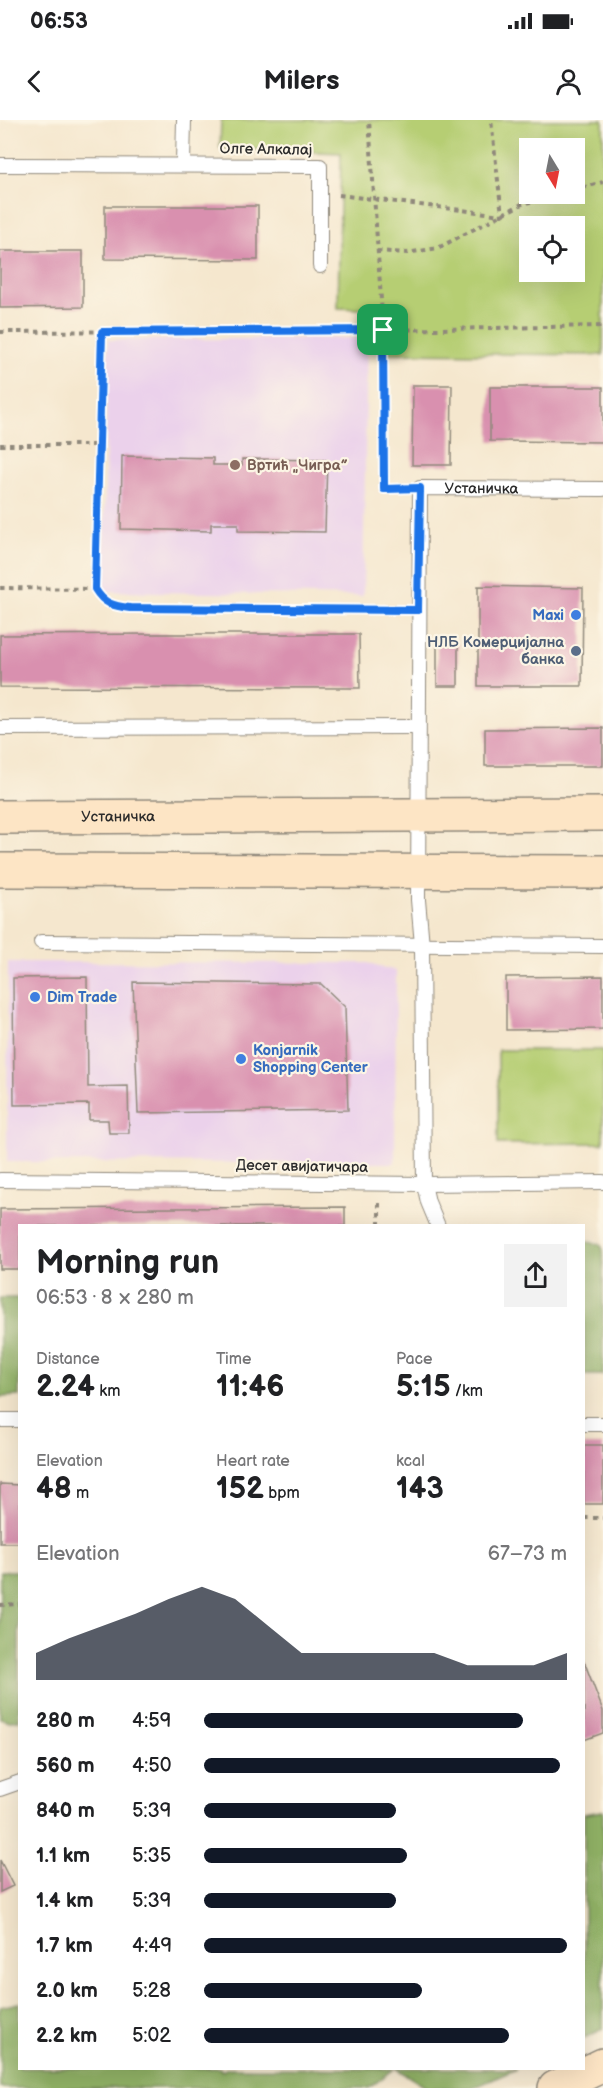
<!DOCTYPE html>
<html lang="en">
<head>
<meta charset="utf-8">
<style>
	:root { --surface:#fff; --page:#f2f2f2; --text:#202124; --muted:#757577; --accent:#111827 }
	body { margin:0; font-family:"Balsamiq Sans",sans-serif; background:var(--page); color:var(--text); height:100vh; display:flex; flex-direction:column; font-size:22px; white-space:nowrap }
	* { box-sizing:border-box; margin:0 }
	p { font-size:20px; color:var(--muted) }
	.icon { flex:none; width:33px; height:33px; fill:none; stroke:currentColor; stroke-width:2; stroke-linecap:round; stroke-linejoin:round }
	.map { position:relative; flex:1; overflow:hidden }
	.sheet { position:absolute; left:18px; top:1104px; width:567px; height:846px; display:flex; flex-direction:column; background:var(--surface); border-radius:0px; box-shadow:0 6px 24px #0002 }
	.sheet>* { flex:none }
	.needle { width:39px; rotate:170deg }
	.tools { position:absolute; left:519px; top:18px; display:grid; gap:12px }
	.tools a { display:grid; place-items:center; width:66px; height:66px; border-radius:0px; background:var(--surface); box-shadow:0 6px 24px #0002; font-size:30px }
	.pin { position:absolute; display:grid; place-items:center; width:51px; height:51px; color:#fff; margin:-26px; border-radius:12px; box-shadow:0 3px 9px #0006 }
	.round { display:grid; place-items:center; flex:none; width:63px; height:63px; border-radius:0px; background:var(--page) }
	.summary { display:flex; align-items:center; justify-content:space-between; height:102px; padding:0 18px }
	h1 { font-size:33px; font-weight:600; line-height:45px }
	.figures { display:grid; grid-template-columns:repeat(3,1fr); gap:9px; height:102px; padding:6px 18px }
	.figures div { display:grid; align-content:center }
	.figures b { font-size:30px; font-weight:600 }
	.figures small { font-size:16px; font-weight:400 }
	.figures p { font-size:16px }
	.chart { height:168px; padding:12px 18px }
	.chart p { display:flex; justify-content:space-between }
	.chart svg { width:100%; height:108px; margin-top:6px; fill:var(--accent); opacity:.7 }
	ul { padding:0 18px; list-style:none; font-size:20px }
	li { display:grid; grid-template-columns:96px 72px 1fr; align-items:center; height:45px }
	li i { height:15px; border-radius:8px; background:var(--accent) }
	.status { display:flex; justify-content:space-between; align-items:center; height:42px; padding:0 30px; background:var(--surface); direction:ltr }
	.status svg { height:16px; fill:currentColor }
	header { display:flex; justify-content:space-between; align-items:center; height:78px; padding:0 18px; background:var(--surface); font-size:27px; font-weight:600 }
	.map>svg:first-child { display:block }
</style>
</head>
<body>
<div class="status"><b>06:53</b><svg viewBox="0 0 49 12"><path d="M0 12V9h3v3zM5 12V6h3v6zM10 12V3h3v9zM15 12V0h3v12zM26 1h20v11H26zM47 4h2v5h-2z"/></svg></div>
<header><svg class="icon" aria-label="back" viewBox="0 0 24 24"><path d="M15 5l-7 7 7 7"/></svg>Milers<svg class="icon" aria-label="person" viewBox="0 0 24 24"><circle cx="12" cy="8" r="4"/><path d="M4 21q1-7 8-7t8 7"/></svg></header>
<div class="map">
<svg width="603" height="1968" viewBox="0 0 603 1968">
	<rect width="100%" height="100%" fill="#fcf5e5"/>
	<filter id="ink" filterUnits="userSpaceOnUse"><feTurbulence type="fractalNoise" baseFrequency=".0167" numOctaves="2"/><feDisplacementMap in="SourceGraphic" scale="12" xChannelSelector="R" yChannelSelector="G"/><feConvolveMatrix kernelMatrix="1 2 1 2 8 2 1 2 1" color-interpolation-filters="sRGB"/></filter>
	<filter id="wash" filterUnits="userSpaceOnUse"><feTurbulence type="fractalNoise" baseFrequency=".008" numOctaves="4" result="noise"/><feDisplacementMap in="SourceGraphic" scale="24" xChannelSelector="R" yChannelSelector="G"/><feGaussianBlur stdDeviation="1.35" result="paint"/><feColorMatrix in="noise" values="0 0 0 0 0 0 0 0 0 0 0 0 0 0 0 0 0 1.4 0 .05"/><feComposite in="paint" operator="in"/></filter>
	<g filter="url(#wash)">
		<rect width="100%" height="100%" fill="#f5e7ce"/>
		<path fill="#ebd1eb" d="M 367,218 L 363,476 L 103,471 L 108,220 Z
			M 8,842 L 368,843 L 396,851 L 395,1043 L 7,1042 Z"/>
		<path fill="#b6ce73" stroke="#707c4f" stroke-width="1.5" fill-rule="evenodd" d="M 221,0 L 603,0 L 603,235 L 388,233 L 388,190 L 338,188 L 341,33 L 220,28 ZM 530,28 L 574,28 L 574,74 L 530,74 ZM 530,106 L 574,106 L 574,152 L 530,152 Z
			M 498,930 L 603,930 L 603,1023 L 498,1024 Z"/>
		<path fill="#90b165" stroke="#5e6e48" stroke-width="1.5" d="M 584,1121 L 601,1125 L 603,1131 L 603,1255 L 584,1255 Z
			M 0,1178 L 19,1178 L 19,1276 L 0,1277 Z
			M 0,1451 L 19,1451 L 19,1600 L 10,1601 L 0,1598 Z
			M 603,1691 L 603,1909 L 584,1918 L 584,1694 Z
			M 19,1883 L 20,1948 L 220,1948 L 222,1951 L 228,1948 L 394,1949 L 369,1968 L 0,1968 L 0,1887 Z
			M 397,1949 L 397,1948 L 516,1949 L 473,1968 L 427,1968 Z"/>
		<g id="blocks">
			<path fill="#d990af" d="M 105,86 L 258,86 L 258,140 L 105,139 Z
				M 0,131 L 83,131 L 83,187 L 0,188 Z
				M 413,265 L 452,265 L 451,345 L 412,345 Z
				M 490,267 L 603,267 L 603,322 L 490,321 Z
				M 122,336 L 213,338 L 213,345 L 242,345 L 242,339 L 327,340 L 325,412 L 238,411 L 238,404 L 211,404 L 211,411 L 121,409 Z
				M 478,466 L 583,468 L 582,566 L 478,566 Z
				M 155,514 L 359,514 L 360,568 L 0,567 L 0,515 Z
				M 458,523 L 458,566 L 437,566 L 437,524 Z
				M 603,608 L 603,646 L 485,646 L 485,609 Z
				M 603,856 L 603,909 L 506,910 L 506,857 Z
				M 87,857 L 88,967 L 128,966 L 129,1013 L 109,1013 L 108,1000 L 89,1000 L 89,984 L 14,985 L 13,858 Z
				M 133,862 L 321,864 L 345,887 L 348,990 L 138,993 Z
				M 345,1087 L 345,1106 L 20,1106 L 20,1149 L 0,1149 L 0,1089 Z
				M 584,1325 L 603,1325 L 603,1384 L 584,1384 Z
				M 0,1364 L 20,1365 L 20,1423 L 0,1423 Z
				M 584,1541 L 603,1591 L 603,1613 L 584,1620 Z
				M 0,1740 L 13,1766 L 0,1772 Z"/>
		</g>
	</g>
	<g filter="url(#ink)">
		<use href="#blocks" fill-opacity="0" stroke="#90897c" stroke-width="1.5"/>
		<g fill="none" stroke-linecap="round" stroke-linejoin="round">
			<g stroke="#90897c" stroke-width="16">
				<g id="lane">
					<path d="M 183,44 L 184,0"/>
					<path d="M 0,45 L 320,46 L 320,146"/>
					<path d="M 0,608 L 418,607"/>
					<path d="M 41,822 L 603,826"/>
					<path d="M 0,1060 L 424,1064 L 603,1062"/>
					<path id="s1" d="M 438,1106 L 428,1082 L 424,1064 L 422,825 L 418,780 L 420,368 L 603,369"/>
					<path d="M 0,1300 L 20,1300"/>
					<path d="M 584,1304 L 603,1304"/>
					<path d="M 0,1669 L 20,1662"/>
				</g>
			</g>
			<g stroke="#90897c" stroke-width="36">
				<g id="secondary">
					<path id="s2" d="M 0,697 L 603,694"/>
					<path d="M 0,750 L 603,752"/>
					<path d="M 555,1968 L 603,1945"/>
				</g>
			</g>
			<path stroke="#90897c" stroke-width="4" stroke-dasharray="4.5 4.5" stroke-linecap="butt" d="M 574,70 L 603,62
				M 339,75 L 502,95 L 491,0
				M 377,131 L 407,133 L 438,128 L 522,84 L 561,74
				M 0,212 L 383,210 L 369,0
				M 102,212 L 95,469 C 104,485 113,486 130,488 L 399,490
				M 0,325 L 99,325
				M 399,369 L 384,369 L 383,210 L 603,206
				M 0,468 L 95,469
				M 379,1083 L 379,1106
				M 584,1398 L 603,1398
				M 0,1485 L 20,1484"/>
			<use href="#lane" stroke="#fff" stroke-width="14"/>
			<use href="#secondary" stroke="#fde5c5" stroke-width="33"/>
		</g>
	</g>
	<g fill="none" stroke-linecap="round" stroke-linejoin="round" filter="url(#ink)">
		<g stroke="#fff" stroke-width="12">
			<path id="route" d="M 383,210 L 384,369 L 420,368 L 418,490 L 130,488 C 113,486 104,484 95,469 L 102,212 Z"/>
		</g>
		<use href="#route" stroke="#1a73e8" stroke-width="8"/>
	</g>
	<circle fill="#8d6e63" stroke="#fcf5e5" stroke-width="2" cx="235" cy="345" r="6"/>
	<g fill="#3f7fe0" stroke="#fcf5e5" stroke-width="2">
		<circle cx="576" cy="495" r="6"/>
		<circle cx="35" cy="877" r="6"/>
		<circle cx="241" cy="939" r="6"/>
	</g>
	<circle fill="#5c6f8a" stroke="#fcf5e5" stroke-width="2" cx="576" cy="531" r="6"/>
	<g text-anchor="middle" stroke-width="4.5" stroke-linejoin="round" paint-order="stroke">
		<g font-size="15" fill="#2b2b2b" stroke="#fcf5e5">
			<text transform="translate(266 29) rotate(1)" y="5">Олге Алкалај</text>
			<text dy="5" stroke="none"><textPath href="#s1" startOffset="802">Устаничка</textPath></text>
			<text dy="5" stroke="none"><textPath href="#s2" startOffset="118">Устаничка</textPath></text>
			<text transform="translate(302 1046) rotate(1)" y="5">Десет авијатичара</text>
		</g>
		<g font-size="15" font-weight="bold" fill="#785e54" stroke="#fcf5e5" text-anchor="start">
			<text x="247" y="350">Вртић „Чигра”</text>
		</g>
		<g font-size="15" font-weight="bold" fill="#366cbe" stroke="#fcf5e5" text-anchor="start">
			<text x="564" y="500" text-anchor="end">Maxi</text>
			<text x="47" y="882">Dim Trade</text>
			<text x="253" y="935">Konjarnik<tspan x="253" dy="17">Shopping Center</tspan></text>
		</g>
		<g font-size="15" font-weight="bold" fill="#4e5e75" stroke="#fcf5e5" text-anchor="end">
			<text x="564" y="527">НЛБ Комерцијална<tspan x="564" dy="17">банка</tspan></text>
		</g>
	</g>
</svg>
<div class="tools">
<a><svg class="needle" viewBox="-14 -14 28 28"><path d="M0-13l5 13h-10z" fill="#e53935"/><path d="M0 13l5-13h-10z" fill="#757577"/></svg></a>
<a><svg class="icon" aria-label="locate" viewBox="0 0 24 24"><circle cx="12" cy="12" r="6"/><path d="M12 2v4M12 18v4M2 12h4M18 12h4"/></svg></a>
</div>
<div class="pin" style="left:383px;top:210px;background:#1e9e55"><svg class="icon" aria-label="arrive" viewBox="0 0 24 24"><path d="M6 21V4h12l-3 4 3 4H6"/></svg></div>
<section class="sheet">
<div class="summary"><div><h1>Morning run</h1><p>06:53 · 8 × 280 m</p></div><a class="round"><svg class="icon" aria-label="share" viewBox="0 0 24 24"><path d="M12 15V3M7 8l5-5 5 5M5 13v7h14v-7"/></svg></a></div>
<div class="figures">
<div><p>Distance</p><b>2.24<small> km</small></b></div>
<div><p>Time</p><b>11:46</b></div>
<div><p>Pace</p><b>5:15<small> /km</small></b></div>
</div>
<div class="figures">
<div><p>Elevation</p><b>48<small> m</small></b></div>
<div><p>Heart rate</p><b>152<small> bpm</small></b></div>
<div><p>kcal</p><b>143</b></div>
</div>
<div class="chart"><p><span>Elevation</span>67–73 m</p>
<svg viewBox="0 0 160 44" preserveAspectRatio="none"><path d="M0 44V33L10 27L20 22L30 17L40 11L50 6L60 11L70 22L80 33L90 33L100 33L110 33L120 33L130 38L140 38L150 38L160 33V44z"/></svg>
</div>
<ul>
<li><b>280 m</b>4:59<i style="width:88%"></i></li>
<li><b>560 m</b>4:50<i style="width:98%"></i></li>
<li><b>840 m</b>5:39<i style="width:53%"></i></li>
<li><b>1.1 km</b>5:35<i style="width:56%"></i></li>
<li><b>1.4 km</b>5:39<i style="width:53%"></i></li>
<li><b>1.7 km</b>4:49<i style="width:100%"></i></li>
<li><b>2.0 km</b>5:28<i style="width:60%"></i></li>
<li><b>2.2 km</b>5:02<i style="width:84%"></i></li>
</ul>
</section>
</div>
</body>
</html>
